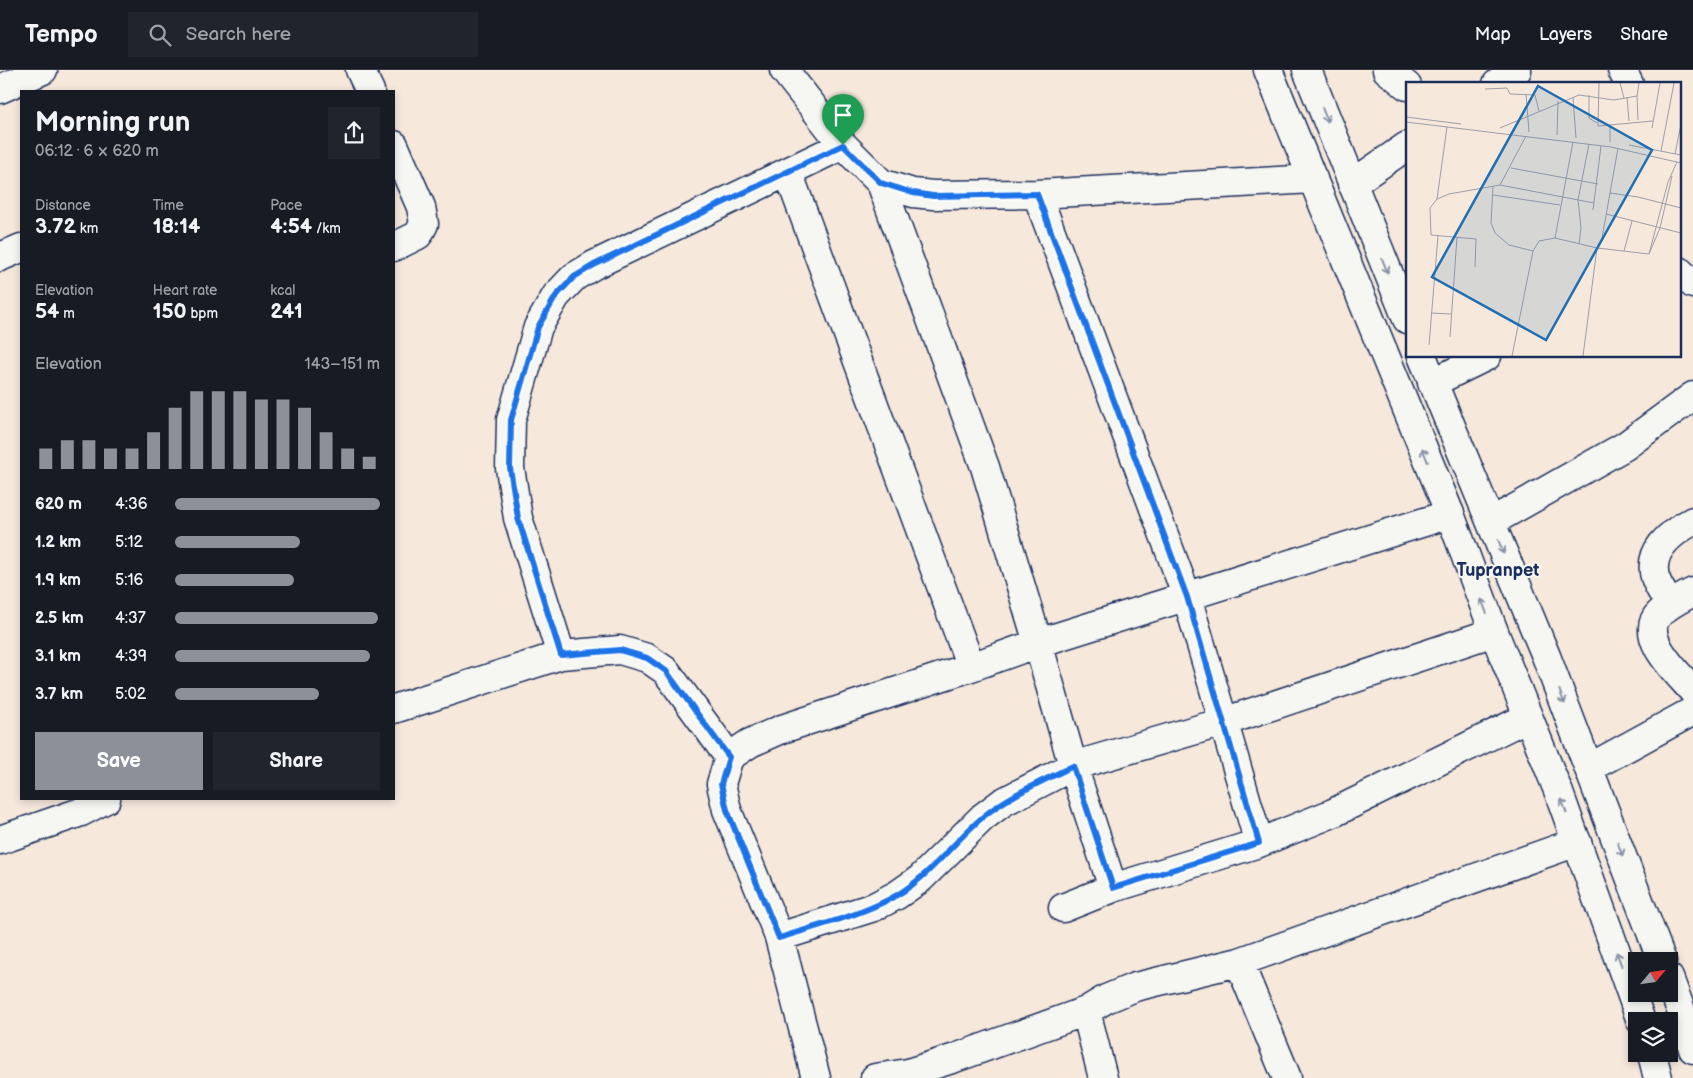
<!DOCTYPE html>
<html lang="en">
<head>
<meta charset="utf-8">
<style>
	:root { --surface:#171b24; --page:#20242c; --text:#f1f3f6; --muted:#9ea1a6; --line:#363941; --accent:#8c9099 }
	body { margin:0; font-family:"Balsamiq Sans",sans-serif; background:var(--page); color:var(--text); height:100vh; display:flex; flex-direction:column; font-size:19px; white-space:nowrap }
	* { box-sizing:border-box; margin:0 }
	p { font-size:16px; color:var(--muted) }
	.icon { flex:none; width:28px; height:28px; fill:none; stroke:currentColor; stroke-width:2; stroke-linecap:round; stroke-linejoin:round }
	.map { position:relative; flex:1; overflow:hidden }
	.drawer { position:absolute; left:20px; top:20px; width:375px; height:710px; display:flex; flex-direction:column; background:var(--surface); border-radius:0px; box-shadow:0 2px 8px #0003 }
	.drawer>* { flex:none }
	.needle { width:32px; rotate:61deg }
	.fabs { position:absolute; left:1628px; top:882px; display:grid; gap:10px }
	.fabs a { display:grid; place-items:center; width:50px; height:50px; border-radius:0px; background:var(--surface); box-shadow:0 2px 8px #0003; font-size:25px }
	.pin { position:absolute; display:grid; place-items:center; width:42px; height:42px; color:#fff; margin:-51px -21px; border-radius:50% 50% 50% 0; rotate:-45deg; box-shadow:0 0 5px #0007 }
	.pin .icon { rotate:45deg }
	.round { display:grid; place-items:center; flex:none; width:52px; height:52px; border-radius:0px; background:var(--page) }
	.overview { display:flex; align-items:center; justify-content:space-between; height:85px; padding:0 15px }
	h1 { font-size:28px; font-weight:600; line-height:38px }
	.metrics { display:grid; grid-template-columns:repeat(3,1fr); gap:8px; height:85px; padding:5px 15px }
	.metrics div { display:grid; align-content:center }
	.metrics b { font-size:21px; font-weight:600 }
	.metrics small { font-size:14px; font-weight:400 }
	.metrics p { font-size:14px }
	.chart { height:140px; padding:10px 15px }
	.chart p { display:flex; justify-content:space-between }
	.chart svg { width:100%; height:90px; margin-top:5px; stroke:var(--accent); stroke-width:6 }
	.action { display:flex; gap:10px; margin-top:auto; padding:10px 15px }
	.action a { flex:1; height:58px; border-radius:0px; background:var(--accent); color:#fff; font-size:20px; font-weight:600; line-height:58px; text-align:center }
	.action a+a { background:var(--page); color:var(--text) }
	ul { padding:0 15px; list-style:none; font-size:16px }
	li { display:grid; grid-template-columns:80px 60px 1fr; align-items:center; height:38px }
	li i { height:12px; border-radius:6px; background:var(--accent) }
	header { display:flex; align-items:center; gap:30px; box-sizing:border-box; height:70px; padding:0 25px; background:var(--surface); border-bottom:1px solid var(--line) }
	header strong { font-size:24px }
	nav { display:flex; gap:28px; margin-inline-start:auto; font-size:18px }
	.search { width:350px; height:45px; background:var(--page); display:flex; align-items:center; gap:12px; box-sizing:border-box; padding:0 18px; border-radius:0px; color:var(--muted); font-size:19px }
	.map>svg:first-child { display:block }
</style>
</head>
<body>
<header>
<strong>Tempo</strong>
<div class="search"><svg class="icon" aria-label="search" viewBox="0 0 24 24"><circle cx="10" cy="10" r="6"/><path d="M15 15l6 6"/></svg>Search here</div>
<nav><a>Map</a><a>Layers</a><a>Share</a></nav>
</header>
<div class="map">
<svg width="1693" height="1008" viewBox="0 0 1693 1008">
	<rect width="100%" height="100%" fill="#f6e8db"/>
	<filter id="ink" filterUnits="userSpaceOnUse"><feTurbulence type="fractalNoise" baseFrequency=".02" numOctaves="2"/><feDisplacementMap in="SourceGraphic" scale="10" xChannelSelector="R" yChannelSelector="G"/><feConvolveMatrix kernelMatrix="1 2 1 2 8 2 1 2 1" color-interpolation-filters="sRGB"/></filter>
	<g filter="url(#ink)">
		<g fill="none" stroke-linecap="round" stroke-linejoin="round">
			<g stroke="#1b2f5e" stroke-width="31">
				<path id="street" d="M 360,0 L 370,21
					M 784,0 L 843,75 L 881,113 L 913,123 L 933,125 L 1037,124 L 1313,109
					M 1387,0 L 1407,16
					M 1622,0 L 1629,14
					M 1497,14 L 1517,0
					M 0,19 L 43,0
					M 394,75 L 421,137 L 424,154 L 418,165 L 394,177
					M 788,102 L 971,597
					M 881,113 L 985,397 L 1038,573 L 1073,696 L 1113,818
					M 1352,114 L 1407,76
					M 1037,124 L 1187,527 L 1259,773
					M 0,187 L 21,178
					M 1679,201 L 1693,214
					M 1432,313 L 1487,286
					M 1491,452 L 1625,376 L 1693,326
					M 1693,522 C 1682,528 1669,534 1660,543 C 1636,566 1679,604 1693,621
					M 1670,535 C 1665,526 1658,517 1655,507 C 1648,480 1672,462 1693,451
					M 561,585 L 518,448 L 510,398 L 511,350 L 538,257 L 556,226 L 574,207 L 594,195 L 843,75
					M 394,639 L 561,585 L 620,580 L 647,588 L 666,601 L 729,687
					M 1589,698 L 1693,641
					M 0,770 L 81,742 L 106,729
					M 1063,838 L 1113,818 L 1259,773 L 1333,743 L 1528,647
					M 779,867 L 874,837 L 897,825 L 920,809 L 983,747 L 1003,732 L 1073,696 L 1223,652 L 1494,562
					M 1239,892 L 1287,1008
					M 1086,941 L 1103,1008
					M 816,1008 L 779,867 L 727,740 L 721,714 L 729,687 L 750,673 L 782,659 L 971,597 L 1038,573 L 1450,444
					M 875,1008 L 908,1003 L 955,988 L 1086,941 L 1106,929 L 1135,917 L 1239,892 L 1577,772"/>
			</g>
			<g stroke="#1b2f5e" stroke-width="31">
				<path id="highway" d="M 1268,0 L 1450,444 L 1494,562 L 1559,723 L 1641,951
					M 1307,0 L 1407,249
					M 1422,286 L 1546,586 L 1662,891
					M 1669,908 L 1685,951 L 1693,979
					M 1652,984 L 1658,1008"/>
			</g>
			<use href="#street" stroke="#f6f6f2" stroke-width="28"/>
			<use href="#highway" stroke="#f6f6f2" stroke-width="28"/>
		</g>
		<defs><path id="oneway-shaft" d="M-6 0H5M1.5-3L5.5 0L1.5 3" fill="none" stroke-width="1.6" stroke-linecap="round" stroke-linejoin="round" transform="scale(1.25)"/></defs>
		<g stroke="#8892a8">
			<use href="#oneway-shaft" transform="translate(1325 45) rotate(68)"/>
			<use href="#oneway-shaft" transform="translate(1385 196) rotate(68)"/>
			<use href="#oneway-shaft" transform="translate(1425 385) rotate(-112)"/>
			<use href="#oneway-shaft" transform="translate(1501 477) rotate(68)"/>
			<use href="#oneway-shaft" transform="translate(1484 536) rotate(-111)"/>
			<use href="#oneway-shaft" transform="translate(1562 627) rotate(69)"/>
			<use href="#oneway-shaft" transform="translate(1564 736) rotate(-110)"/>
			<use href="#oneway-shaft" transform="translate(1620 779) rotate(69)"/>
			<use href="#oneway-shaft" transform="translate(1619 889) rotate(-110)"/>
		</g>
	</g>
	<g fill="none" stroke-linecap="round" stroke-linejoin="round" filter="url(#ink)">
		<g stroke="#fff" stroke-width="10">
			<path id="route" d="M 843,75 L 881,113 L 913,123 L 933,126 L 1037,124 L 1187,527 L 1259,773 L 1113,818 L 1073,696 C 1043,711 1010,725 984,746 C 954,771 931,805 897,825 C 863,845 816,856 779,868 L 727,740 L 721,714 L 729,687 L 666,601 L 647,588 L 620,580 L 561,585 L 518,448 L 510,398 L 511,350 L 538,257 L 556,226 L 574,207 L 594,195 Z"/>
		</g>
		<use href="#route" stroke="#1a73e8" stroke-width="6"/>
	</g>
	<g text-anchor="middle" stroke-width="4" stroke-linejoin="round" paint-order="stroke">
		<g font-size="18" font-weight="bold" fill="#1b2f5e" stroke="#f6f6f2">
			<text x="1498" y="506">Tupranpet</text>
		</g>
	</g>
	<g transform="translate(1406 12)">
		<rect width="275" height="275" fill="#f6e8db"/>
		<path fill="none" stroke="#9e9ea9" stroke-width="1" d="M 193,1 L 192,44 L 247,39M 214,1 L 218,16M 79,7 L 101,6 L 104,12 L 129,13 L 133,29M 120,12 L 123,50M 183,13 L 183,36 L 191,41M 231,14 L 232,38M 167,15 L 170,56M 221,15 L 223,39M 0,35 L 55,42M 0,40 L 205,65 L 275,81M 94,46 L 173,13 L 208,18 L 231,14 L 233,1M 246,46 L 254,1M 151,53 L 152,19M 167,60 L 149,156 L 191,166 L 243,172M 204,60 L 204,43M 223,63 L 275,73M 255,69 L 268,1M 269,72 L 275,42M 105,86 L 192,102M 94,103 L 188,121M 87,105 L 85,141 L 89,151 L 103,163 L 127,169M 204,111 L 232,115 L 275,126M 87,113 L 154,123M 31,117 L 41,45M 187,128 L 195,64M 200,132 L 275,151M 173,162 L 175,146 L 172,118 L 183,62M 218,169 L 226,139M 243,172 L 262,100 L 271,80M 243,172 L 254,146 L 266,94M 69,185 L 70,157 L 25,153 L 24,126 L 31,117 L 43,112 L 94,103 L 120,54M 25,231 L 45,232M 44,255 L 51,155M 23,263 L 32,154M 106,274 L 127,169 L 133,159 L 149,156M 177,274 L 191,166 L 196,156 L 212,66"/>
		<path fill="#1f6fb2" fill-opacity="0.15" stroke="#1f6fb2" stroke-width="2.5" d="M 132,4 L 246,68 L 140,258 L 26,195 Z"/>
		<rect width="275" height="275" fill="none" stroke="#1b2f5e" stroke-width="2.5"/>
	</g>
</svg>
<div class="fabs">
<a><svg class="needle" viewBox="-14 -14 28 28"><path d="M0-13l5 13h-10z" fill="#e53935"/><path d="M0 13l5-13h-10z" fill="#9ea1a6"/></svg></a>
<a><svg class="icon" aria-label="layers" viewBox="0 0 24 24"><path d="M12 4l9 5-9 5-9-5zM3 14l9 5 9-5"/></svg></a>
</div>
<div class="pin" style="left:843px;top:75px;background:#1e9e55"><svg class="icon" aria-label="arrive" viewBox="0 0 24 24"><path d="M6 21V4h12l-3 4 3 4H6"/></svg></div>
<section class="drawer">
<div class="overview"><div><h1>Morning run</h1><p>06:12 · 6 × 620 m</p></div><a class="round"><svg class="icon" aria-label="share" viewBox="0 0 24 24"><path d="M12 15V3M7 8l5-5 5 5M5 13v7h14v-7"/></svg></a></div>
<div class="metrics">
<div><p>Distance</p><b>3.72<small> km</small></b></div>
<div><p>Time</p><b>18:14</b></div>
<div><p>Pace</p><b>4:54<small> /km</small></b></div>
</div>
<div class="metrics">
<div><p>Elevation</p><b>54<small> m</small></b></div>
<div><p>Heart rate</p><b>150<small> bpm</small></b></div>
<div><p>kcal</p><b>241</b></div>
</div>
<div class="chart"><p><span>Elevation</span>143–151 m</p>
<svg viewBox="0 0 160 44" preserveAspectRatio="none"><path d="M5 44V34M15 44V30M25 44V30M35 44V34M45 44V34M55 44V26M65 44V14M75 44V6M85 44V6M95 44V6M105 44V10M115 44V10M125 44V14M135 44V26M145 44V34M155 44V38"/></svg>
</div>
<ul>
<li><b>620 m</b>4:36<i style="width:100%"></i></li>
<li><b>1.2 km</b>5:12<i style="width:61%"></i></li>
<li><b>1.9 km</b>5:16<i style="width:58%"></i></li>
<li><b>2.5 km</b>4:37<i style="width:99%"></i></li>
<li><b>3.1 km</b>4:39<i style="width:95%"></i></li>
<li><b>3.7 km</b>5:02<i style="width:70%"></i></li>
</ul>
<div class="action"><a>Save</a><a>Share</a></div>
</section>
</div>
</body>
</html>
